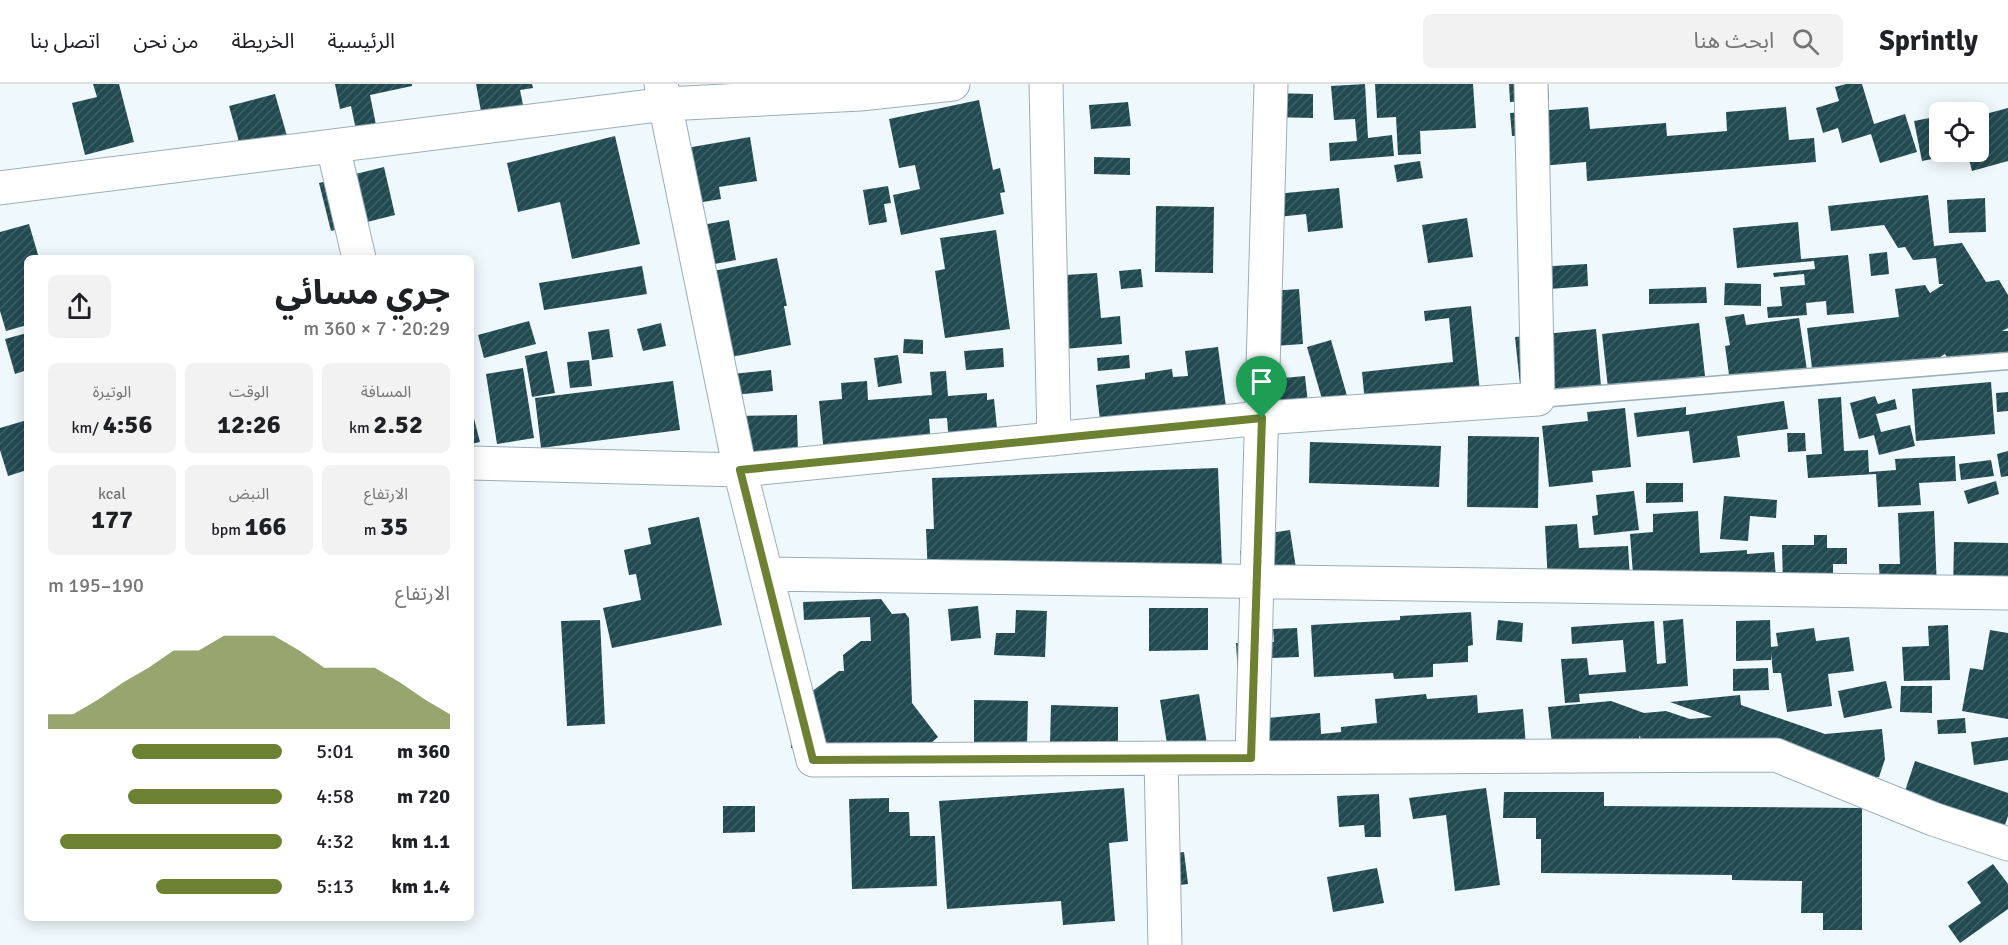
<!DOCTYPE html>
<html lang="ar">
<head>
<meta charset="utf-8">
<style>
	:root { --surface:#fff; --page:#f2f2f2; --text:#202124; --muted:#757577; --line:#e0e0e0; --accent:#6c8132 }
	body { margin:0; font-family:Signika,"Noto Sans Arabic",sans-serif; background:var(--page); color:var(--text); direction:rtl; height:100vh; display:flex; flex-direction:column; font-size:22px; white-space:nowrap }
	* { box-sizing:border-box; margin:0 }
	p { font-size:20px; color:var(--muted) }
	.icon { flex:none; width:33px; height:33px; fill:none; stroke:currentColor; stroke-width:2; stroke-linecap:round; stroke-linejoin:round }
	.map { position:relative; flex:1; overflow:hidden; direction:ltr }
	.panel { position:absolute; left:24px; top:171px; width:450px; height:666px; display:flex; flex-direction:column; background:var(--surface); border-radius:9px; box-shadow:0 3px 15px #0003; direction:rtl }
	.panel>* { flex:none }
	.tools { position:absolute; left:1929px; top:18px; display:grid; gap:12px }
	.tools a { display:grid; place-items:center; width:60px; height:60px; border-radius:9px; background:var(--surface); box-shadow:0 3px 15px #0003; font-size:30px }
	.pin { position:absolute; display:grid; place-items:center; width:51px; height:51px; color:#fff; margin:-62px -26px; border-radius:50% 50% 50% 0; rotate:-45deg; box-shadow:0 0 6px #0007 }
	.pin .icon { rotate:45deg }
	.round { display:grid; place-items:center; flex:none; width:63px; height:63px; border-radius:9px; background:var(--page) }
	.headline { display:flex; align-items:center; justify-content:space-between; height:102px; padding:0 24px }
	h1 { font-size:33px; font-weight:800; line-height:45px }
	.figures { display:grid; grid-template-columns:repeat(3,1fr); gap:9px; height:102px; padding:6px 24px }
	.figures div { display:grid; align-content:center; border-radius:9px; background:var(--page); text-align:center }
	.figures b { font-size:26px; font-weight:800 }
	.figures small { font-size:16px; font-weight:400 }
	.figures p { font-size:16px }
	.chart { height:168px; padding:12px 24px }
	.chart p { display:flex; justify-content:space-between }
	.chart svg { width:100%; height:108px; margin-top:6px; fill:var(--accent); opacity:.7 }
	ul { padding:0 24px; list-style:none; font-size:20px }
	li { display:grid; grid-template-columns:96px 72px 1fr; align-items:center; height:45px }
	li i { height:15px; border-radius:8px; background:var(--accent) }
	header { display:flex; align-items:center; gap:36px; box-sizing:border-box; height:84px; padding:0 30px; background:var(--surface); border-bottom:2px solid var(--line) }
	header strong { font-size:28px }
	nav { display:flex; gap:33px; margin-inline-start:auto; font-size:21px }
	.search { width:420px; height:54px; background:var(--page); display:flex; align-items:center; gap:15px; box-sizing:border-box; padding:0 21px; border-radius:9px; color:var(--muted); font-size:22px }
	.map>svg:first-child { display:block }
</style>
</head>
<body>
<header>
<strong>Sprintly</strong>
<div class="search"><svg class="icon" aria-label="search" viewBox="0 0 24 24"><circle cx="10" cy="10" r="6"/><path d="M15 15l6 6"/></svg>ابحث هنا</div>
<nav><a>الرئيسية</a><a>الخريطة</a><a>من نحن</a><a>اتصل بنا</a></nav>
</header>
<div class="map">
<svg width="2008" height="861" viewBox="0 0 2008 861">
	<defs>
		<pattern id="building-hatch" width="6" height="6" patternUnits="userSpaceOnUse" patternTransform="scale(1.5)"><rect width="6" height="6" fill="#224a51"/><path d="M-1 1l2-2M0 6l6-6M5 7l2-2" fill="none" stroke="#406066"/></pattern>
	</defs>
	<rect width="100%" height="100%" fill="#eff8fc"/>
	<path fill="url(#building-hatch)" d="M 93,0 L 119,0 L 134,58 L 85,71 L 72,19 L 97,13 Z
		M 335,0 L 412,0 L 412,2 L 370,11 L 376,41 L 356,46 L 351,22 L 340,25 Z
		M 476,0 L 532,0 L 533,4 L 520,6 L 524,26 L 482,33 Z
		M 1365,0 L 1368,54 L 1392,51 L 1394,72 L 1330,77 L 1329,59 L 1357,57 L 1355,35 L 1334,36 L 1331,2 Z
		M 1375,0 L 1473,0 L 1476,44 L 1420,47 L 1421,70 L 1398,71 L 1396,33 L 1377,34 Z
		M 1509,0 L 1548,0 L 1549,17 L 1510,18 Z
		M 1846,0 L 1862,0 L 1874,40 L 1905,30 L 1917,68 L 1880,79 L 1871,50 L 1842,59 L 1838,44 L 1823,49 L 1816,24 L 1839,17 L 1835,3 Z
		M 1267,9 L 1313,10 L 1313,34 L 1267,33 Z
		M 275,10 L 287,52 L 241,65 L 229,22 Z
		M 979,16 L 993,86 L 1000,84 L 1005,108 L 1000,109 L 1004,130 L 901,151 L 893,111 L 920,105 L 915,81 L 899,84 L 889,35 Z
		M 1128,18 L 1131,42 L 1091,45 L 1089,21 Z
		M 1588,23 L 1590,45 L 1666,39 L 1667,52 L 1727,47 L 1726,28 L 1786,23 L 1789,56 L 1814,54 L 1816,78 L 1587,97 L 1586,78 L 1519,84 L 1516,52 L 1512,52 L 1510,29 Z
		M 2008,24 L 2008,77 L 1972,87 L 1967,68 L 1978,68 L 1978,32 Z
		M 1940,32 L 1940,68 L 1958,68 L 1958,70 L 1922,77 L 1914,37 Z
		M 615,52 L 640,160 L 572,175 L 560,118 L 518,128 L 507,79 Z
		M 750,53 L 757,97 L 719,103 L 721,115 L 679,122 L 669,67 Z
		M 1094,73 L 1130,74 L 1130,91 L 1094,90 Z
		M 1420,77 L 1423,94 L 1397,98 L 1394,81 Z
		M 384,83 L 395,131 L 331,147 L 319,99 Z
		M 888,102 L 891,119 L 884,120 L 887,138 L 869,141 L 863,106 Z
		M 1339,104 L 1343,144 L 1308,148 L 1306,130 L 1278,133 L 1275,110 Z
		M 1928,111 L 1934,162 L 1962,159 L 1986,198 L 1999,196 L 2008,211 L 2008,244 L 2002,247 L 2008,247 L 2008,272 L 1950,278 L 1945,270 L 1931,279 L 1813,292 L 1807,244 L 1899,233 L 1895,205 L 1925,201 L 1930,209 L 1944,200 L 1939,200 L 1936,174 L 1913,176 L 1905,163 L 1898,164 L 1884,141 L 1831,147 L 1828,122 Z
		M 1985,114 L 1986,148 L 1949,149 L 1947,116 Z
		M 1156,122 L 1214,123 L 1213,189 L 1155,188 Z
		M 1467,134 L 1473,173 L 1428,179 L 1422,141 Z
		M 729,136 L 736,176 L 704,182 L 697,142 Z
		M 1798,138 L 1801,175 L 1848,171 L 1854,229 L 1827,231 L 1826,217 L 1806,219 L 1807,231 L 1768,234 L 1767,223 L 1782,222 L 1780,203 L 1805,201 L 1804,190 L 1774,193 L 1773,189 L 1815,185 L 1814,177 L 1737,184 L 1733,144 Z
		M 29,140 L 39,174 L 27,174 L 27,241 L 6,247 L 0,227 L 0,148 Z
		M 996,146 L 1010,245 L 945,254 L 935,187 L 945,185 L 940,154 Z
		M 1887,168 L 1889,190 L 1871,192 L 1869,170 Z
		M 777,174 L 787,222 L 784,222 L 791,261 L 706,278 L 689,192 Z
		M 1587,180 L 1588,202 L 1523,207 L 1521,184 Z
		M 642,182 L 647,210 L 544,226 L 539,199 Z
		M 1141,185 L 1143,203 L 1121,205 L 1119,187 Z
		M 1097,189 L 1101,234 L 1120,232 L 1122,260 L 1040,267 L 1034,193 Z
		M 1725,199 L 1761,200 L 1761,222 L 1724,221 Z
		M 1706,203 L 1707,219 L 1649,220 L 1649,205 Z
		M 1299,205 L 1303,260 L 1257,263 L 1254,208 Z
		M 1471,222 L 1481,317 L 1366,329 L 1362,288 L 1453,278 L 1449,234 L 1425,237 L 1424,227 Z
		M 1744,230 L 1746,241 L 1799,234 L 1807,286 L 1730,298 L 1725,262 L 1730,261 L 1725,233 Z
		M 529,237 L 536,260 L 484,274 L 478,251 Z
		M 661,239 L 666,262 L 643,267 L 637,245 Z
		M 1699,239 L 1705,292 L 1608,304 L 1602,250 Z
		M 609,245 L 613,273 L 592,276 L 588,248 Z
		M 1596,245 L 1601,302 L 1521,310 L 1515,253 Z
		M 27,249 L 27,286 L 15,290 L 5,255 Z
		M 904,255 L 923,256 L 923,270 L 903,269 Z
		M 1331,256 L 1350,322 L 1326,329 L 1307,263 Z
		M 1218,263 L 1228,338 L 1102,354 L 1096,301 L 1145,295 L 1145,289 L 1172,285 L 1173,293 L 1188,292 L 1185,267 Z
		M 1003,264 L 1004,283 L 966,286 L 964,267 Z
		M 547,267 L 555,309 L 532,313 L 525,272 Z
		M 898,271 L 902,299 L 878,303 L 874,274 Z
		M 1129,271 L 1130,284 L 1098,287 L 1097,274 Z
		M 589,276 L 592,302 L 570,304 L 567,278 Z
		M 523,284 L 534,354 L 497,360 L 486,290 Z
		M 771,286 L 773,307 L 734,311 L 732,290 Z
		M 946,287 L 948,312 L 987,309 L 987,316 L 994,315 L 998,354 L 949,359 L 947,334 L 929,335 L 931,360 L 824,370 L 819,317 L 842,315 L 841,299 L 867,297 L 868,316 L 932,311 L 930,288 Z
		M 1305,292 L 1309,328 L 1267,332 L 1263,296 Z
		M 673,297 L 680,346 L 541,364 L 535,314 Z
		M 1991,298 L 1995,350 L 1916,357 L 1912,305 Z
		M 2008,308 L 2008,327 L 1997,328 L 1996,309 Z
		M 1875,312 L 1878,320 L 1895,315 L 1897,325 L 1876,330 L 1881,348 L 1910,341 L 1915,362 L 1879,371 L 1874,351 L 1859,355 L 1850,319 Z
		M 1841,313 L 1844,367 L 1868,366 L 1869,388 L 1896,386 L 1895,375 L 1955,372 L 1956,397 L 1919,399 L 1921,421 L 1878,423 L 1876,390 L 1808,394 L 1806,371 L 1822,370 L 1818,315 Z
		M 1784,317 L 1788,345 L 1737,352 L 1740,373 L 1693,379 L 1689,347 L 1637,353 L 1634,329 L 1686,323 L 1686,331 Z
		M 471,323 L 480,358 L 471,360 Z
		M 1625,324 L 1631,383 L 1592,387 L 1593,398 L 1549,403 L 1542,342 L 1588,337 L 1587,328 Z
		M 797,331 L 798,369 L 731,370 L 730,332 Z
		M 27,336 L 27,386 L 8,392 L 0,366 L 0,344 Z
		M 1787,349 L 1805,349 L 1806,367 L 1788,368 Z
		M 1468,352 L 1539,353 L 1538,424 L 1467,423 Z
		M 1310,358 L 1441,362 L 1439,403 L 1309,399 Z
		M 2008,367 L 2008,392 L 2001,393 L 1997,370 Z
		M 1991,376 L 1994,392 L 1961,396 L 1959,380 Z
		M 1218,384 L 1222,482 L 928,492 L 926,445 L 934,445 L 932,394 Z
		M 1996,397 L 1999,410 L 1968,420 L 1964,407 Z
		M 1646,399 L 1683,399 L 1683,418 L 1646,419 Z
		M 1634,407 L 1639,446 L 1594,451 L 1592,432 L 1598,431 L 1596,411 Z
		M 1724,412 L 1777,416 L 1776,434 L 1750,432 L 1748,457 L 1720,455 Z
		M 1698,427 L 1700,469 L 1747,466 L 1747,470 L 1774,468 L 1776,495 L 1634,504 L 1630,450 L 1653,448 L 1653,430 Z
		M 1934,427 L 1937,505 L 1880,507 L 1879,480 L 1900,480 L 1898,429 Z
		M 699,433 L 722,541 L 612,564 L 603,524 L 641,516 L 636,490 L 629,491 L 624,466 L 651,460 L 648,444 Z
		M 1577,440 L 1579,464 L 1628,462 L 1630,494 L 1548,499 L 1545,442 Z
		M 1290,446 L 1296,484 L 1244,493 L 1240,467 L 1259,464 L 1256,451 Z
		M 1814,451 L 1827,451 L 1827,464 L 1847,464 L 1847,480 L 1833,480 L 1833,501 L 1783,501 L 1782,461 L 1814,461 Z
		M 1954,458 L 2008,459 L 2008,509 L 1953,509 Z
		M 881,515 L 892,530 L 905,529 L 909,534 L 912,619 L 938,653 L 931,659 L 791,664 L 790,624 L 839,587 L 844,587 L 843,571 L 861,557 L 871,557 L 870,533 L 804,536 L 803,518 Z
		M 978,522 L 981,554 L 951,557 L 948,525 Z
		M 1149,524 L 1208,524 L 1208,566 L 1149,567 Z
		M 1016,526 L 1047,527 L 1045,573 L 994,571 L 996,549 L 1015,549 Z
		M 1471,528 L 1473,561 L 1468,562 L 1468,578 L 1433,580 L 1433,593 L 1394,595 L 1393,589 L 1314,593 L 1311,541 L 1400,536 L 1400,532 Z
		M 1683,535 L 1688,602 L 1579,610 L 1580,618 L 1565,619 L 1561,575 L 1587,574 L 1589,591 L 1626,588 L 1623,556 L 1572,560 L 1571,543 L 1654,537 L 1657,580 L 1666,579 L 1663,537 Z
		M 600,536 L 605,640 L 567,642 L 561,537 Z
		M 1498,536 L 1523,539 L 1522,558 L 1496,556 Z
		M 1770,536 L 1771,563 L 1778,562 L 1776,549 L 1814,544 L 1816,557 L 1849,553 L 1854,587 L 1828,590 L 1832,622 L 1787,628 L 1781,589 L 1773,589 L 1771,569 L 1771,576 L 1736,577 L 1736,537 Z
		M 1948,541 L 1950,596 L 1904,597 L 1902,563 L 1929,562 L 1928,542 Z
		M 1297,544 L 1299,573 L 1267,574 L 1238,592 L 1236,559 L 1274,558 L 1273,545 Z
		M 1990,546 L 2008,549 L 2008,635 L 1962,627 L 1970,584 L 1983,586 Z
		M 1768,584 L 1769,606 L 1733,607 L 1733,585 Z
		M 1886,597 L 1892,624 L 1844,634 L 1838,607 Z
		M 1901,602 L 1932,602 L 1932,629 L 1900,628 Z
		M 1199,610 L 1207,660 L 1168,666 L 1160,616 Z
		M 1426,610 L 1427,615 L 1477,611 L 1478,629 L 1523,625 L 1526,662 L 1241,674 L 1237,637 L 1320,629 L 1321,650 L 1341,648 L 1341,643 L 1377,639 L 1375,615 Z
		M 1740,611 L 1741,621 L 1825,650 L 1882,645 L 1885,675 L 1879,693 L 1846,696 L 1826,689 L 1643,674 L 1640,651 L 1637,661 L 1553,670 L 1548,623 L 1611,617 L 1644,629 L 1666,627 L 1690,635 L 1712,633 L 1670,618 Z
		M 974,616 L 1028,617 L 1027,662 L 974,661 Z
		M 1051,621 L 1118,623 L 1118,663 L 1050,662 Z
		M 1965,634 L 1966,649 L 1938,650 L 1937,636 Z
		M 2008,653 L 2008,676 L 1974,681 L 1971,658 Z
		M 1915,677 L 2008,709 L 2008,732 L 2002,750 L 1902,716 Z
		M 1124,704 L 1128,757 L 1109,759 L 1115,837 L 1063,841 L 1061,817 L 947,825 L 939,717 Z
		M 1486,704 L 1500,801 L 1455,807 L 1446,731 L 1413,735 L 1409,714 Z
		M 1504,708 L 1604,708 L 1604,722 L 1862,724 L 1862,846 L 1823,846 L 1823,829 L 1801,829 L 1802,797 L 1732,796 L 1732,791 L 1541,789 L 1541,755 L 1536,755 L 1536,734 L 1503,734 Z
		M 1379,710 L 1381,753 L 1365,753 L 1364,741 L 1339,743 L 1337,712 Z
		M 889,714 L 889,728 L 909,728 L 910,752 L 935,752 L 937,802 L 852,805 L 849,715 Z
		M 723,722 L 755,722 L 755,748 L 723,749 Z
		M 1184,768 L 1188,800 L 1155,804 L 1151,772 Z
		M 1993,780 L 2008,800 L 2008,825 L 1960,859 L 1948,842 L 1981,819 L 1967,798 Z
		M 1377,784 L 1384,819 L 1333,828 L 1327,793 Z"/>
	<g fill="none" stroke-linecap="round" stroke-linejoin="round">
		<g stroke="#9aaeb9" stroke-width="19">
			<path id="service" d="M 1538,315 L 2008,277"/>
		</g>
		<g stroke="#9aaeb9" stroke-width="35">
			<path id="minor" d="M 661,0 L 740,386 L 813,676 L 1776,671 L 1933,735 L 2008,760
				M 1046,0 L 1054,355
				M 333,63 L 359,174
				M 0,104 L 666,20 L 860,10 L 953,0
				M 471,379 L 740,386 L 1262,334 L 1538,315 L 1531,0
				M 766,490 L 2008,509
				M 1161,674 L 1165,861
				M 1252,674 L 1271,0"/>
		</g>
		<use href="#service" stroke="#fff" stroke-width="16"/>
		<use href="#minor" stroke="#fff" stroke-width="33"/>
	</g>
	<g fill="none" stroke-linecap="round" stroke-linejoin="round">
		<g stroke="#fff" stroke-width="12">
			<path id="route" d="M 1262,334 L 1251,674 L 813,676 L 740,386 Z"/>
		</g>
		<use href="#route" stroke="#6c8132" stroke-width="8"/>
	</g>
</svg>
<div class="tools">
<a><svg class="icon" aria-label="locate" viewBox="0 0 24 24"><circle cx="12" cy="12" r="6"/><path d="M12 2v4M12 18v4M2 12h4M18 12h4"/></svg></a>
</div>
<div class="pin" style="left:1262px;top:334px;background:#1e9e55"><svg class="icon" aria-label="arrive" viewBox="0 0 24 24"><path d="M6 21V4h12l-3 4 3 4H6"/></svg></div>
<section class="panel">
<div class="headline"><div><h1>جري مسائي</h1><p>20:29 · 7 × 360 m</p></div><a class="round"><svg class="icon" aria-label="share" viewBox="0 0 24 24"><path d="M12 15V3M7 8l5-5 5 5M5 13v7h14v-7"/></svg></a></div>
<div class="figures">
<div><p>المسافة</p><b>2.52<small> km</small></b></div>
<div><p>الوقت</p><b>12:26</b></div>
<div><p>الوتيرة</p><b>4:56<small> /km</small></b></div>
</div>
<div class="figures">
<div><p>الارتفاع</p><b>35<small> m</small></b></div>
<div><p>النبض</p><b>166<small> bpm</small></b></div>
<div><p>kcal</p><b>177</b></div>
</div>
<div class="chart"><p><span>الارتفاع</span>190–195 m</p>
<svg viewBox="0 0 160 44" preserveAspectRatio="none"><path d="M0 44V38L10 38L20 32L30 25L40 19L50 12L60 12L70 6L80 6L90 6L100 12L110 19L120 19L130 19L140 25L150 32L160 38V44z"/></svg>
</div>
<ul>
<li><b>360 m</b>5:01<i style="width:64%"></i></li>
<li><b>720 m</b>4:58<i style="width:66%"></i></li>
<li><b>1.1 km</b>4:32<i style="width:95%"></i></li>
<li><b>1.4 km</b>5:13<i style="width:54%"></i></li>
</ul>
</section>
</div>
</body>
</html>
